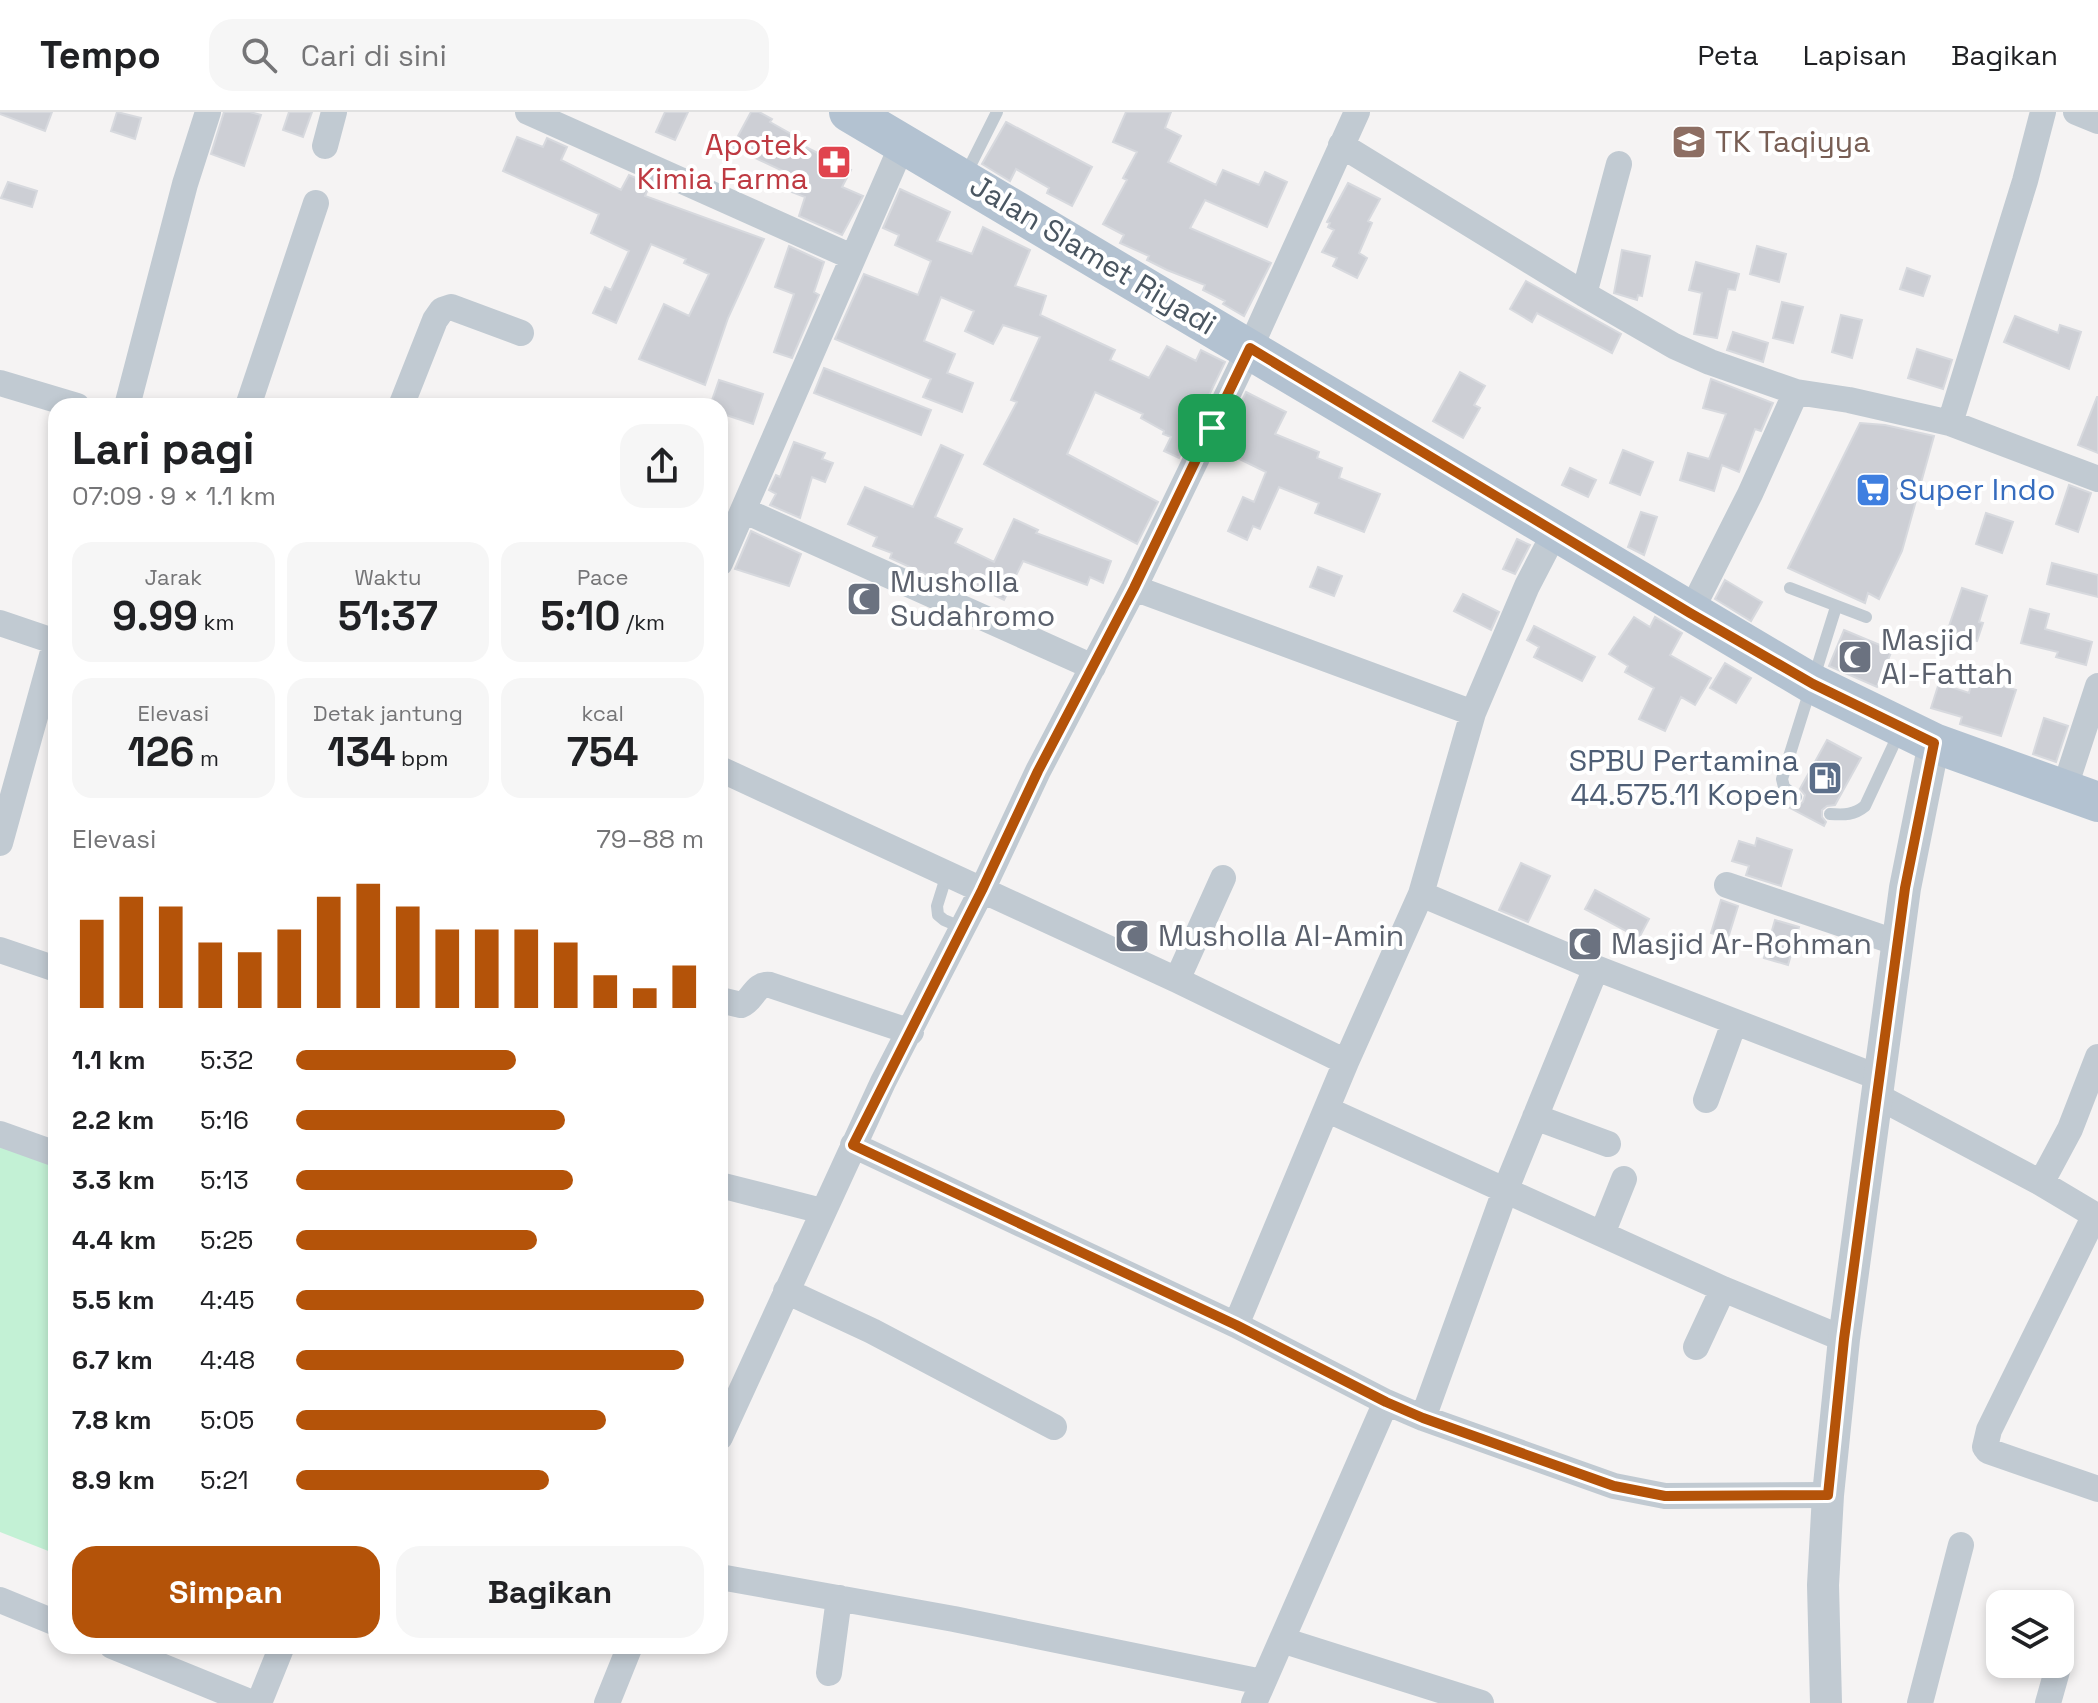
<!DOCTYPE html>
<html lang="id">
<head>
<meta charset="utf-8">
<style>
	:root { --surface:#fff; --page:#f6f6f6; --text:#202124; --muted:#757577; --line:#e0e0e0; --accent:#b45309 }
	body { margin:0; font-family:"Space Grotesk",sans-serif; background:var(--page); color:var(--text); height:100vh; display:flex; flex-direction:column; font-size:30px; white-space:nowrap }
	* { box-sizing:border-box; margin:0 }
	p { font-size:26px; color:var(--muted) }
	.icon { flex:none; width:44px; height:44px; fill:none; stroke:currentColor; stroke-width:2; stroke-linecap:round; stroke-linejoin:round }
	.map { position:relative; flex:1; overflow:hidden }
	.side { position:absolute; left:48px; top:286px; width:680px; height:1256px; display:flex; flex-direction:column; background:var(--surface); border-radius:24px; box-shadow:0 4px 12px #0003 }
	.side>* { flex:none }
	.controls { position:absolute; left:1986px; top:1478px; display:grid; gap:16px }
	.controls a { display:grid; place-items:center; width:88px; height:88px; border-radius:16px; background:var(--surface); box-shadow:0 4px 12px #0003; font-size:40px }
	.pin { position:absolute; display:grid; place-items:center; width:68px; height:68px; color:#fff; margin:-34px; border-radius:16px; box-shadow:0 4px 12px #0006 }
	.round { display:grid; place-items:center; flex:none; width:84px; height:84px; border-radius:24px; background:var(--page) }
	.overview { display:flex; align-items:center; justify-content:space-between; height:136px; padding:0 24px }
	h1 { font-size:44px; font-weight:800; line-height:60px }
	.figures { display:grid; grid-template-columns:repeat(3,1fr); gap:12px; height:136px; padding:8px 24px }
	.figures div { display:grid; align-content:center; border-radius:20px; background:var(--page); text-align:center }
	.figures b { font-size:40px; font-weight:800 }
	.figures small { font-size:22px; font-weight:400 }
	.figures p { font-size:22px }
	.chart { height:224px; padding:16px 24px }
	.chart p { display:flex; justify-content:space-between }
	.chart svg { width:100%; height:144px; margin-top:8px; stroke:var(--accent); stroke-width:6 }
	.cta { display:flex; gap:16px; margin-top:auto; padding:16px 24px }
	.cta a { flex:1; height:92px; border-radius:24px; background:var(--accent); color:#fff; font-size:32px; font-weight:800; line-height:92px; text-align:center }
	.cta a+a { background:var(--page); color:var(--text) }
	ul { padding:0 24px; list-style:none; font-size:26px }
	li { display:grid; grid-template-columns:128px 96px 1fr; align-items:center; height:60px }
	li i { height:20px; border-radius:10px; background:var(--accent) }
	header { display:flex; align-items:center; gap:48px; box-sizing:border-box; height:112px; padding:0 40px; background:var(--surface); border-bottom:2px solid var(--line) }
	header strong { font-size:38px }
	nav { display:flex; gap:44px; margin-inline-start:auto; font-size:28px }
	.search { width:560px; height:72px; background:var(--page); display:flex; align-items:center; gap:20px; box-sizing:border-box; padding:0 28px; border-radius:24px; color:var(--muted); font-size:30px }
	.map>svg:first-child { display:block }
</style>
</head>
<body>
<header>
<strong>Tempo</strong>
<div class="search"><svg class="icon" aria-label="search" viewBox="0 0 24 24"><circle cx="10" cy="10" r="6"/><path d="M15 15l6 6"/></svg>Cari di sini</div>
<nav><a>Peta</a><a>Lapisan</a><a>Bagikan</a></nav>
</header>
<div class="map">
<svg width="2098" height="1591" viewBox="0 0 2098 1591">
	<rect width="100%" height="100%" fill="#f5f3f3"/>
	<path fill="#c3f1d5" d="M 0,1025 L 56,1048 L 56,1442 L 0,1420 Z"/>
	<path fill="#cdcfd5" stroke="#d7d9de" stroke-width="2" d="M 0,0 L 52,0 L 45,19 L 0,2 Z
		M 117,0 L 141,6 L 135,27 L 111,19 Z
		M 224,0 L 250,0 L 261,3 L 244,54 L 211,42 Z
		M 289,0 L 312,0 L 303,25 L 283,18 Z
		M 665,0 L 688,0 L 675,28 L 656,20 Z
		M 751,0 L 759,0 L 772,7 L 770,10 L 798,26 L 796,30 L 851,58 L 842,75 L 863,84 L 842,123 L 799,104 L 805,85 L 776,74 L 783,59 L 732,35 Z
		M 1126,0 L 1171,0 L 1165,16 L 1181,24 L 1168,50 L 1216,73 L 1223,58 L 1259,73 L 1265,60 L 1287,70 L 1267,115 L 1205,88 L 1190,116 L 1271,151 L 1244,204 L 1223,192 L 1225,189 L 1203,178 L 1205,173 L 1167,158 L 1147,148 L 1149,144 L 1120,131 L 1124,123 L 1103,112 L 1127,68 L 1123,66 L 1137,40 L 1113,30 Z
		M 1006,10 L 1092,55 L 1072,94 L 1047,81 L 1049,76 L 1016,57 L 1010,69 L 982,52 Z
		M 517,25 L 543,35 L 547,26 L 567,35 L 561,48 L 621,78 L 629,63 L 650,72 L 645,84 L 764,127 L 728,206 L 705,273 L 639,247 L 664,192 L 689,204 L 709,162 L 684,151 L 686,147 L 651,132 L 616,211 L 593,201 L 605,175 L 611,178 L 629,139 L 591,121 L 599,102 L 503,59 Z
		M 8,70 L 37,79 L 32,95 L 1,86 Z
		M 1348,71 L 1380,87 L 1368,109 L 1372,111 L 1359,141 L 1367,146 L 1357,166 L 1333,154 L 1337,146 L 1322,140 L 1334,118 L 1328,115 L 1330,111 L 1327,110 Z
		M 900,77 L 950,100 L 937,129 L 972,142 L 983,115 L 1030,138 L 1015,174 L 1046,184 L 1040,203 L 1115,238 L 1110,248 L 1149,266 L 1167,234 L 1196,249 L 1201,238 L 1225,250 L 1179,346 L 1164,339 L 1171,325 L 1163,322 L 1164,319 L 1141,306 L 1143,302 L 1095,280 L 1067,342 L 1158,390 L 1137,432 L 984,352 L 1017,290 L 1011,288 L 1040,225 L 1003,213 L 993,232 L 965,219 L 974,199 L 941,185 L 924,229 L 955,242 L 947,261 L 973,271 L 962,300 L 923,285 L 931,267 L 835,227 L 864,162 L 918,183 L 931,149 L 895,133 L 899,123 L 883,116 Z
		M 789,134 L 824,150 L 814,180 L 819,183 L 792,246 L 774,240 L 794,182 L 775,175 Z
		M 1757,134 L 1786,142 L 1779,170 L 1750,162 Z
		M 1622,138 L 1650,144 L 1642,184 L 1638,183 L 1637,188 L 1614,181 Z
		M 1696,150 L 1739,162 L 1735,178 L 1728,177 L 1717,226 L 1694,222 L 1702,181 L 1689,178 Z
		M 1907,156 L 1930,164 L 1923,184 L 1900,177 Z
		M 1526,169 L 1621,222 L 1612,241 L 1537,201 L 1532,210 L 1510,197 Z
		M 1782,190 L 1803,195 L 1793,231 L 1773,226 Z
		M 1841,203 L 1862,208 L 1852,246 L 1832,240 Z
		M 2015,204 L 2058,221 L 2060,213 L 2081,220 L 2069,257 L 2004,230 Z
		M 1733,220 L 1768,231 L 1763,250 L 1727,238 Z
		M 1917,237 L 1952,248 L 1943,277 L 1908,266 Z
		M 824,256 L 931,298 L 921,323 L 814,281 Z
		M 1460,260 L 1485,274 L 1474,293 L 1480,296 L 1463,326 L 1433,309 Z
		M 1711,267 L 1773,291 L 1761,319 L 1755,317 L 1739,360 L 1722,353 L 1714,379 L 1680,368 L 1688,341 L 1709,347 L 1726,302 L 1703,296 Z
		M 719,268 L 763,282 L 753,312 L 720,301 L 720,294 L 710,294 Z
		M 1246,280 L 1286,300 L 1275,322 L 1319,340 L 1317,346 L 1342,356 L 1339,366 L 1380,382 L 1364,420 L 1315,401 L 1319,391 L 1279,375 L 1260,417 L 1253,414 L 1247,428 L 1228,419 L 1243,385 L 1254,390 L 1266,360 L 1219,337 Z
		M 2097,285 L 2098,285 L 2098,341 L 2078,333 Z
		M 1860,311 L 1885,313 L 1934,324 L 1902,439 L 1879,487 L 1868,481 L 1865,491 L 1788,456 Z
		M 794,330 L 825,341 L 822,347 L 833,351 L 825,370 L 812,365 L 800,406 L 770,393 L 776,382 L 769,378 L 776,363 L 780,365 Z
		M 941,333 L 963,343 L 935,405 L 962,417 L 955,431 L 994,450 L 1014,407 L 1038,418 L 1036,421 L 1111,449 L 1103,471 L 1090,465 L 1087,473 L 1023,449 L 1004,488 L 965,469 L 960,478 L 890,446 L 892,441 L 873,434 L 877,425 L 848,412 L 865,375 L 913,395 Z
		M 1623,338 L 1653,350 L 1640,383 L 1610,371 Z
		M 1570,356 L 1596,368 L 1588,385 L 1562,373 Z
		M 2069,373 L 2091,381 L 2078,420 L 2056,412 Z
		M 1641,400 L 1657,405 L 1644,443 L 1628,435 Z
		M 1986,401 L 2013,410 L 2002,441 L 1976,432 Z
		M 751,419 L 801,442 L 789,474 L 735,457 Z
		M 1517,427 L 1530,433 L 1515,462 L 1503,457 Z
		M 2052,451 L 2098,463 L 2098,485 L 2047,472 Z
		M 1318,455 L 1342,464 L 1334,484 L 1310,475 Z
		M 1725,468 L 1762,490 L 1751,509 L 1715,487 Z
		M 1962,476 L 1987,484 L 1979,510 L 1983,511 L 1977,529 L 1947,520 Z
		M 1463,482 L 1499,500 L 1491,518 L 1454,499 Z
		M 2030,497 L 2049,502 L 2045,517 L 2092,530 L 2086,553 L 2056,545 L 2058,540 L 2021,531 Z
		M 1634,505 L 1650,515 L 1655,505 L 1682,521 L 1670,543 L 1711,566 L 1695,593 L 1681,585 L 1665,619 L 1639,607 L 1654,576 L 1625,560 L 1628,554 L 1609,542 Z
		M 1534,514 L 1595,545 L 1582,569 L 1534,545 L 1539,535 L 1527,528 Z
		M 1844,518 L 1892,538 L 1877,575 L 1829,554 Z
		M 1725,551 L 1751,566 L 1736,591 L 1710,576 Z
		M 1973,565 L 2016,578 L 2001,624 L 1960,612 L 1962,605 L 1931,596 L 1939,571 L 1969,581 Z
		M 2044,606 L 2068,614 L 2056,650 L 2033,642 Z
		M 1827,628 L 1861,646 L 1835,693 L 1827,694 L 1822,698 L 1822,705 L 1826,710 L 1824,714 L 1790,696 L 1792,693 L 1798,694 L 1803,690 L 1805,683 L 1800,677 Z
		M 1757,726 L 1792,738 L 1781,774 L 1746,763 L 1749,754 L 1732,749 L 1739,729 L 1755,734 Z
		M 1521,751 L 1550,764 L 1528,810 L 1499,798 Z
		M 1595,778 L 1649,807 L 1639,826 L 1585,797 Z
		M 1721,788 L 1738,794 L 1728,826 L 1711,821 Z
		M 1775,808 L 1799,815 L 1788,853 L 1764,846 Z"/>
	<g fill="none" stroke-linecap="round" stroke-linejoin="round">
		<path stroke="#c1cad2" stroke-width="12" d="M 965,64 L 997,0
			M 1790,476 L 1866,505
			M 1796,685 L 1784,675 L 1782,667 L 1836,495
			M 1830,702 C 1845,703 1854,703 1865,694 L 1900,619
			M 947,762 L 937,794 L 938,803 L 944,808 L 963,816"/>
		<path stroke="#c1cad2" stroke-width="26" d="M 528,0 L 852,145
			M 2076,0 L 2098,9
			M 1341,33 L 1584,182 L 1674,234 L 1710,250 L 1796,280 L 1849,288 L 1950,311 L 2098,367
			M 325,34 L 334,0
			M 1584,182 L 1619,52
			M 0,271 L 77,294
			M 127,294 L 185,72 L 208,0
			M 248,294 L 316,91
			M 401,294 L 435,208 L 442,198 L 451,195 L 521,221
			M 1950,311 L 2025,69 L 2043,0
			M 743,398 L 1093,555
			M 720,451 L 903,31
			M 1134,476 L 1473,601
			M 1690,501 L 1750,382 L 1796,280
			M 0,511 L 56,530
			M 720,657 L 1177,868 L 1346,950
			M 2064,678 L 2098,574
			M 0,731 L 56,529
			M 1727,773 L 1898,831
			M 1421,782 L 1596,856 L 1880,966
			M 0,838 L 56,857
			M 1177,868 L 1223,766
			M 720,888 L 741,893 C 754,888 754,871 770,873 L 911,920
			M 1877,984 L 2041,1071 L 2098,1105
			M 1706,988 L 1734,911
			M 1328,998 L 1723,1177 L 1844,1227
			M 1535,1005 L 1608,1032
			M 0,1022 L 56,1042
			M 853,1033 L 1236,1213 L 1386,1290 L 1423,1306 L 1614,1374 L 1665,1384 L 1828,1383
			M 2041,1071 L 2070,1017 L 2098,945
			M 720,1073 L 822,1099
			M 2095,1103 L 1989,1318 L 1985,1335 L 1988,1339 L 2098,1377
			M 1602,1122 L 1624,1067
			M 786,1179 L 872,1219 L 1054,1315
			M 1236,1213 L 1346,950 L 1421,782 L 1473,601 L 1527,474 L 1555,420
			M 1696,1235 L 1723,1177
			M 1423,1306 L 1505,1079 L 1596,856
			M 720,1325 L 883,970 L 982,778 L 1038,659 L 1134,476 L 1250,236 L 1357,0
			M 720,1465 L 954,1507 L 1262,1570
			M 0,1488 L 56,1511
			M 1282,1528 L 1481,1591
			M 112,1534 L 252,1591
			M 829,1561 L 839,1486
			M 259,1591 L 282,1534
			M 607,1591 L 630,1534
			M 1254,1591 L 1386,1290
			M 1920,1591 L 1961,1433
			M 2048,1591 L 2059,1552"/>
		<path stroke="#c1cad2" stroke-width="32" d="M 1826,1591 L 1823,1473 L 1828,1383 L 1844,1227 L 1905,776 L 1934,631"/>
		<path stroke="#b3c2d1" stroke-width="40" d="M 849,0 L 1813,572 L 1934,631 L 2098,690"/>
	</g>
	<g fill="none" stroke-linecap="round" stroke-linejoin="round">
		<g stroke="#fff" stroke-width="16">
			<path id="route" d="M 1250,236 L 1690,501 L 1813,572 L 1934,631 L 1905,776 L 1844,1227 L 1828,1383 L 1665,1384 L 1614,1374 L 1423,1306 L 1386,1290 L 1236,1213 L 853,1033 L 982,778 L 1038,659 L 1134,476 Z"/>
		</g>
		<use href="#route" stroke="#b45309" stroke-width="10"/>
	</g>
	<defs>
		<g id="school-square" transform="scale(1.8)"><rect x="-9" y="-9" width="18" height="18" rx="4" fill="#8d6e63" stroke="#fff"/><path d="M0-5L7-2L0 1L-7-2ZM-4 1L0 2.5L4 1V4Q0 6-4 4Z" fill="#fff"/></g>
		<g id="pharmacy-square" transform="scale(1.8)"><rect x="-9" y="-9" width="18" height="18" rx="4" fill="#e0444e" stroke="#fff"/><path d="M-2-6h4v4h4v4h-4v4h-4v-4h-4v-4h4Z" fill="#fff"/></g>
		<g id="supermarket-square" transform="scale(1.8)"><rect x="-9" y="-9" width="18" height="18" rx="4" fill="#3f7fe0" stroke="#fff"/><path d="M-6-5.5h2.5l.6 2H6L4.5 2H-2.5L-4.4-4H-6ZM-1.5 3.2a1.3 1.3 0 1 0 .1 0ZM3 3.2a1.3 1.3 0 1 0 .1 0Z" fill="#fff"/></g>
		<g id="mosque-square" transform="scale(1.8)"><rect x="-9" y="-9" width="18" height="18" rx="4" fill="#6b7280" stroke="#fff"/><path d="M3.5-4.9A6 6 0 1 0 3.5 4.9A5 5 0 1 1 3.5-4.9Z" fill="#fff"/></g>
		<g id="fuel-square" transform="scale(1.8)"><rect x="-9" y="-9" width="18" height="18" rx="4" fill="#5c6f8a" stroke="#fff"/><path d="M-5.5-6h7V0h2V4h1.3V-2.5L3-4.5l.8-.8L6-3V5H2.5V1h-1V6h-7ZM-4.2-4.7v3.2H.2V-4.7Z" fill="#fff"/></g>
	</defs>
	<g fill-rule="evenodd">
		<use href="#school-square" x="1689" y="30"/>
		<use href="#pharmacy-square" x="834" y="50"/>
		<use href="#supermarket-square" x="1873" y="378"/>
		<use href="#mosque-square" x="864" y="487"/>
		<use href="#mosque-square" x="1855" y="545"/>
		<use href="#fuel-square" x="1825" y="666"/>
		<use href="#mosque-square" x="1132" y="824"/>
		<use href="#mosque-square" x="1585" y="832"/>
	</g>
	<g text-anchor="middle" stroke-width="8" stroke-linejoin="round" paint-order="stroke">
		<g font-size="30" fill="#785e54" stroke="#fff" text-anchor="start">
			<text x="1715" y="40">TK Taqiyya</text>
		</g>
		<g font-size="30" fill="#be3a42" stroke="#fff" text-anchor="end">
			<text x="808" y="43">Apotek<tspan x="808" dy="34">Kimia Farma</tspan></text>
		</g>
		<g font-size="30" fill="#4a5661" stroke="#fff">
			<text transform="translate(1093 143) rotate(31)" y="10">Jalan Slamet Riyadi</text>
		</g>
		<g font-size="30" fill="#366cbe" stroke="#fff" text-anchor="start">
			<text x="1899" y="388">Super Indo</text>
		</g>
		<g font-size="30" fill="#5b616d" stroke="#fff" text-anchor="start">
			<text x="890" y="480">Musholla<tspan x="890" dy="34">Sudahromo</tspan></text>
			<text x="1881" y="538">Masjid<tspan x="1881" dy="34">Al-Fattah</tspan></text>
			<text x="1158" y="834">Musholla Al-Amin</text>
			<text x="1611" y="842">Masjid Ar-Rohman</text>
		</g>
		<g font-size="30" fill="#4e5e75" stroke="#fff" text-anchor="end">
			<text x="1799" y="659">SPBU Pertamina<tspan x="1799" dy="34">44.575.11 Kopen</tspan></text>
		</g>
	</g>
</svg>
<div class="controls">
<a><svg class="icon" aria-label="layers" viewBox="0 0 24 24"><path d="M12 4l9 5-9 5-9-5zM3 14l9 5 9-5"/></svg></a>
</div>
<div class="pin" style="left:1212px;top:316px;background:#1e9e55"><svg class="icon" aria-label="arrive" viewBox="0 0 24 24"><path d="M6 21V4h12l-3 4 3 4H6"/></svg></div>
<section class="side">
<div class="overview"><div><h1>Lari pagi</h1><p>07:09 · 9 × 1.1 km</p></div><a class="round"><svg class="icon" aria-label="share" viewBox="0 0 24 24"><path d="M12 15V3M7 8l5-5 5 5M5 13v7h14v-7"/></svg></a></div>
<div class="figures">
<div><p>Jarak</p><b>9.99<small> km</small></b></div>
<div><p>Waktu</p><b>51:37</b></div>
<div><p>Pace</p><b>5:10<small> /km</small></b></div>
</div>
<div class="figures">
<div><p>Elevasi</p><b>126<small> m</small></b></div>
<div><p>Detak jantung</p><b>134<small> bpm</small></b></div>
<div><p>kcal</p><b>754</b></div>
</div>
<div class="chart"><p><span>Elevasi</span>79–88 m</p>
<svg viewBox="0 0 160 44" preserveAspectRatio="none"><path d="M5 44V17M15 44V10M25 44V13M35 44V24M45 44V27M55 44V20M65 44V10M75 44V6M85 44V13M95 44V20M105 44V20M115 44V20M125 44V24M135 44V34M145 44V38M155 44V31"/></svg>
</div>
<ul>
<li><b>1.1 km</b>5:32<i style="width:54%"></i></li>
<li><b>2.2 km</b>5:16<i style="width:66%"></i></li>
<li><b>3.3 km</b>5:13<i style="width:68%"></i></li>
<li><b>4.4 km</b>5:25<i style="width:59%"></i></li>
<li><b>5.5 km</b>4:45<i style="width:100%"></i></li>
<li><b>6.7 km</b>4:48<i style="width:95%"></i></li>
<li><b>7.8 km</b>5:05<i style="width:76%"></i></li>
<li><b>8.9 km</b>5:21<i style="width:62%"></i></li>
</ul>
<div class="cta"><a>Simpan</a><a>Bagikan</a></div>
</section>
</div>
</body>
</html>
